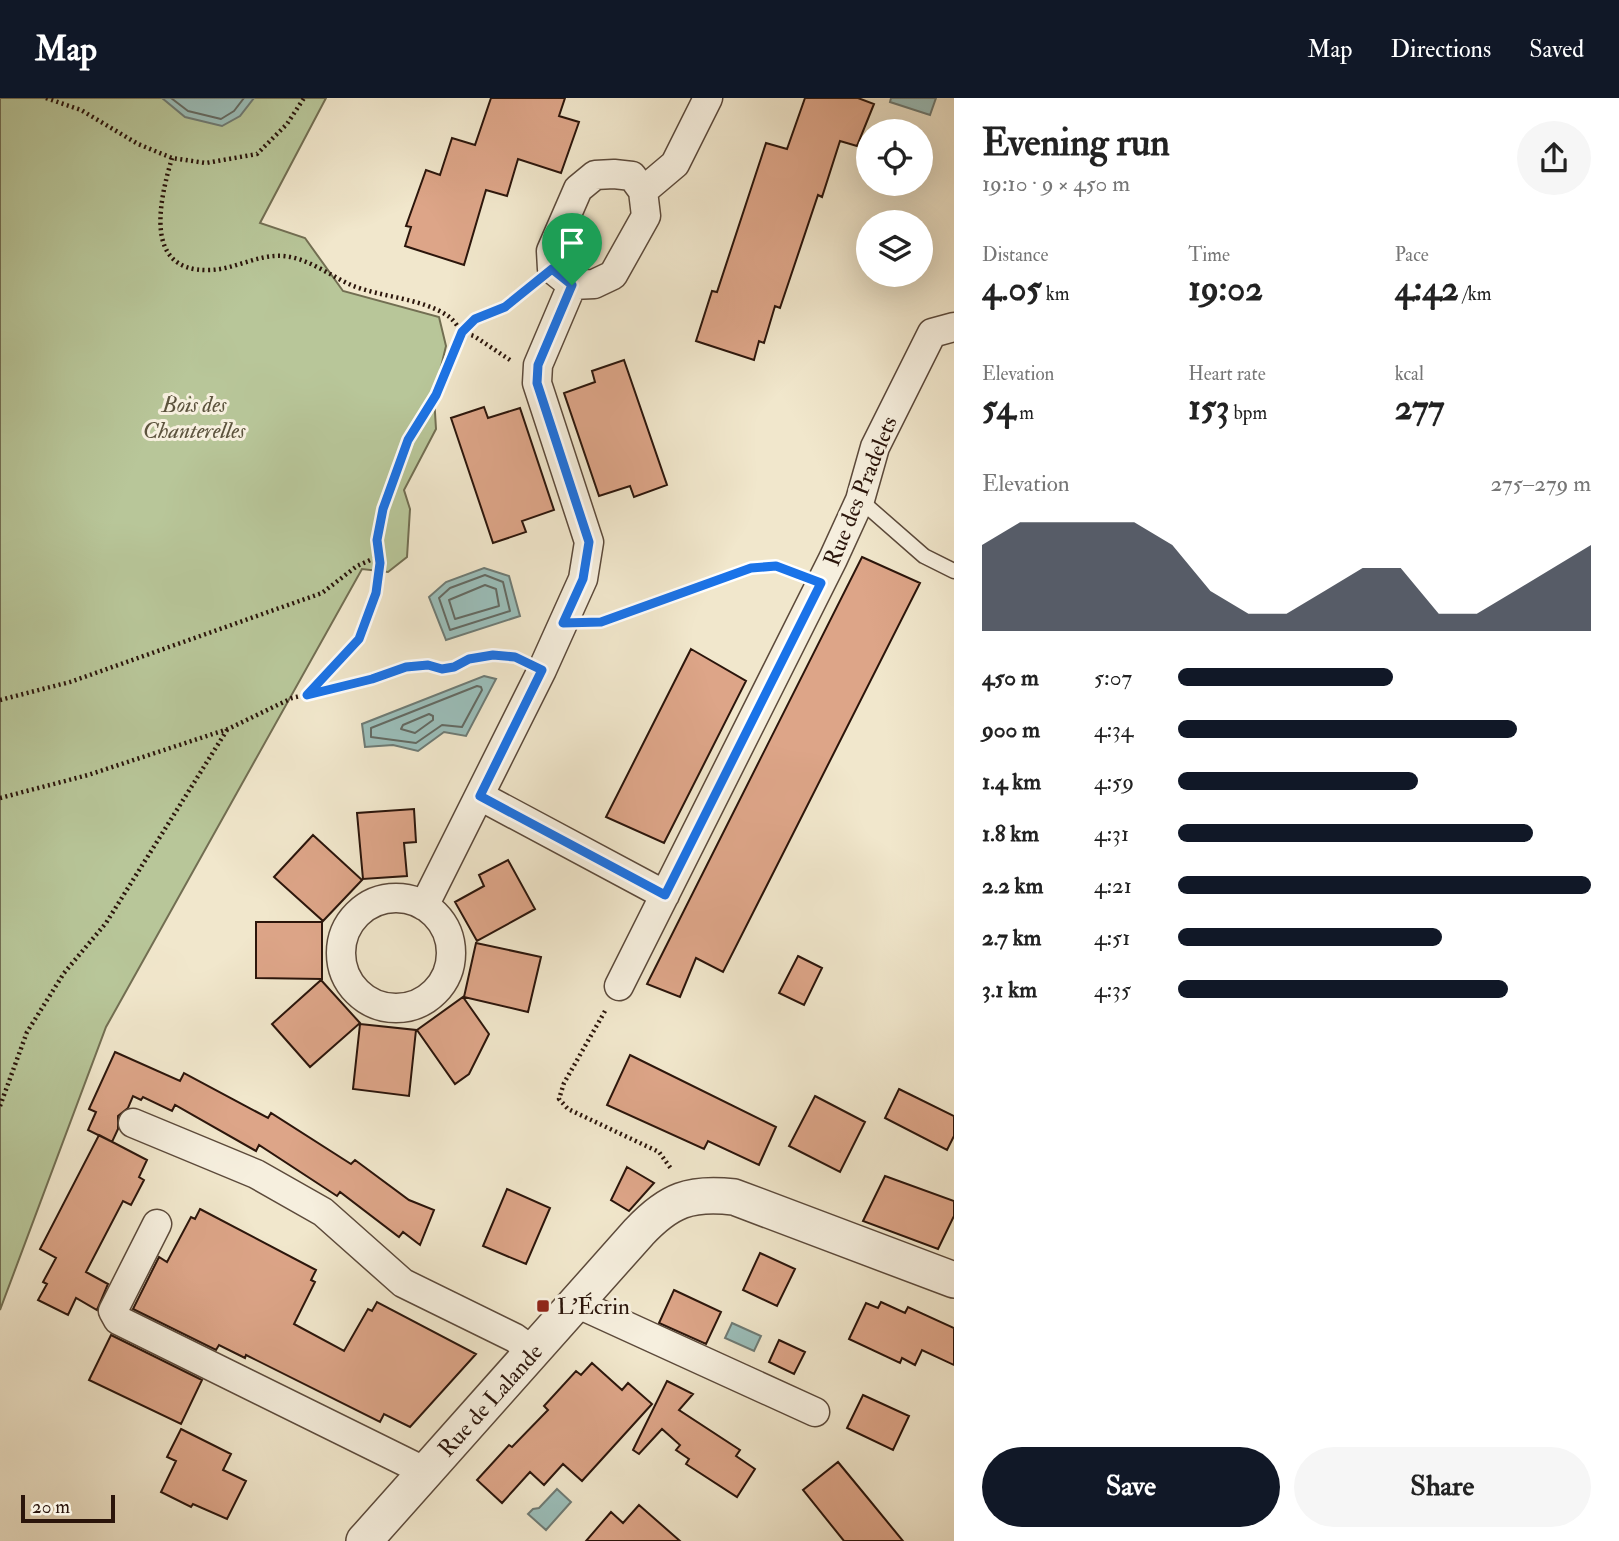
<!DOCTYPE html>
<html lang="en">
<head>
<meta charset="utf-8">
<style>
	:root { --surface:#fff; --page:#f6f6f6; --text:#222; --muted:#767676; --accent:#111827 }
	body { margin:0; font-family:"IM FELL Double Pica",serif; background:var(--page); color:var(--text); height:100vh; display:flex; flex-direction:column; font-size:26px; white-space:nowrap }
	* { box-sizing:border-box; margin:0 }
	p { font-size:23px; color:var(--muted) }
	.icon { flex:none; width:38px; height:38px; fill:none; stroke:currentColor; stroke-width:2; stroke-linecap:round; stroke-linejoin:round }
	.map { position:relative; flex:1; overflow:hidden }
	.drawer { display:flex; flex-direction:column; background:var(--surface); width:665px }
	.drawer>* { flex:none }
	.fabs { position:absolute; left:856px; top:21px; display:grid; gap:14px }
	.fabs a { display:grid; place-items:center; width:77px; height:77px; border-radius:50%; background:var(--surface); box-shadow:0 7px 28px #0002; font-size:35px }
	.scale { position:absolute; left:21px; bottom:18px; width:94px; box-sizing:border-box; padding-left:7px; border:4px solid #2b150b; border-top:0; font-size:19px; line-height:24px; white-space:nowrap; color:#2b150b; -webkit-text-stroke:5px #f6efde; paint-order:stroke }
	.pin { position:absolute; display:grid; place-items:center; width:60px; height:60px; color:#fff; margin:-72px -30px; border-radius:50% 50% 50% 0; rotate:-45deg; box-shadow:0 0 7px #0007 }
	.pin .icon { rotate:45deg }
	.round { display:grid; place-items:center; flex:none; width:74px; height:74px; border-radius:37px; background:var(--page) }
	.overview { display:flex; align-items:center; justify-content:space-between; height:119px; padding:0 28px }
	h1 { font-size:38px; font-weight:700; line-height:52px }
	.figures { display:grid; grid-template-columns:repeat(3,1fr); gap:10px; height:119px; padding:7px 28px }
	.figures div { display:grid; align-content:center }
	.figures b { font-size:35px; font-weight:700 }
	.figures small { font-size:19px; font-weight:400 }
	.figures p { font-size:19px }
	.chart { height:196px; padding:14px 28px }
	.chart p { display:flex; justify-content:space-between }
	.chart svg { width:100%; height:126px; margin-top:7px; fill:var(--accent); opacity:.7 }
	.cta { display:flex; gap:14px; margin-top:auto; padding:14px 28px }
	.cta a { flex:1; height:80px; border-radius:42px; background:var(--accent); color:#fff; font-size:28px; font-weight:700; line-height:80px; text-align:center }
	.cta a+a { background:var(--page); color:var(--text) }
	ul { padding:0 28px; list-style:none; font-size:23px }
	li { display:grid; grid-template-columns:112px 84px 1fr; align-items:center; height:52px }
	li i { height:18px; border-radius:9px; background:var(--accent) }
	header { display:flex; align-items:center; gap:42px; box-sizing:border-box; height:98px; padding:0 35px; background:var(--accent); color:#fff }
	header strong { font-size:33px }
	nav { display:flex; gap:38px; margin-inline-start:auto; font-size:24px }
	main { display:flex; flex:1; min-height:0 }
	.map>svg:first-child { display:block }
</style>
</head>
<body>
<header>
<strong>Map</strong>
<nav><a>Map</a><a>Directions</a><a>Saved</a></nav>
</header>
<main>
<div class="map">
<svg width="954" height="1443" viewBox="0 0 954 1443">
	<rect width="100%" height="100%" fill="#f1e7cc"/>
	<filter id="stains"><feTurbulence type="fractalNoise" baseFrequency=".00286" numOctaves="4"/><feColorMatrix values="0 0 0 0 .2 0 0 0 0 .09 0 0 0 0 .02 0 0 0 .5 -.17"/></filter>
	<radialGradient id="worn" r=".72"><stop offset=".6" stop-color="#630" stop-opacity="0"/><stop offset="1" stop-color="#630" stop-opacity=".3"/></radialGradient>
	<path fill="#b8c699" stroke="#726e52" stroke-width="2" d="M 0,0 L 326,0 L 260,125 L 305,140 L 343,193 L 439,219 L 446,248 L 434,298 L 436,331 L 404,392 L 410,411 L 407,459 L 388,474 L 362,471 L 106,929 L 0,1212 Z"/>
	<path fill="#9bbfbb" stroke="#6e7b75" stroke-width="2" d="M 162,0 L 254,0 L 240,18 L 222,28 L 185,19 Z
		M 891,0 L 936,0 L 930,17 L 890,4 Z
		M 484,470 L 509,478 L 520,518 L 446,542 L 429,499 L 446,484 Z
		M 484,578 L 496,581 L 466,638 L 444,634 L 418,653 L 393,647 L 365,649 L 362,626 Z
		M 732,1225 L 761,1238 L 754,1253 L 725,1240 Z
		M 557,1391 L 571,1404 L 546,1432 L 528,1416 L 533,1411 L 539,1410 Z"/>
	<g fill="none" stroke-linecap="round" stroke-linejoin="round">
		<path stroke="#636a63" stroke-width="2" d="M 171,0 L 188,13 L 221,21 L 234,13 L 244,0
			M 485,477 L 503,484 L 510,513 L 450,532 L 439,500 L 450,490 Z
			M 485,487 L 496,491 L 499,508 L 455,521 L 449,502 Z
			M 477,588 L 481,589 L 482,592 L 462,629 L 442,627 L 416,645 L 371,639 L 371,630 Z
			M 429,616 L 433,618 L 433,622 L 415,635 L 401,631 L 403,627 Z"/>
	</g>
	<path fill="#dda588" stroke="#2b150b" stroke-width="2" d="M 491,0 L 565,0 L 559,18 L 579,24 L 561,75 L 518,61 L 507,98 L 486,92 L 464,167 L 405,148 L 411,129 L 406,128 L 426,72 L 440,77 L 452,40 L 475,47 Z
		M 805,0 L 858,0 L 874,6 L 857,48 L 840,43 L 822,99 L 818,97 L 780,210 L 775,208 L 764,245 L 759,243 L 754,262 L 696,243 L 712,193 L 717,194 L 766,45 L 787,51 Z
		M 624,262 L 667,387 L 634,399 L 630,388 L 599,398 L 564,295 L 595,284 L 592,273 Z
		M 484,309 L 488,320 L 520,310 L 554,412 L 522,423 L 526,434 L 493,445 L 451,320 Z
		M 862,459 L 920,485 L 723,874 L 696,860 L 680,899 L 647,886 Z
		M 691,551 L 746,583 L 664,745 L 606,719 Z
		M 414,711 L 416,744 L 404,745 L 407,778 L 363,781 L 357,715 Z
		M 313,737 L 362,782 L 323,823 L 274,779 Z
		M 508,762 L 535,811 L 477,843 L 455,804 L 484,788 L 479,777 Z
		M 256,824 L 322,824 L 322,881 L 256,880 Z
		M 476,845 L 541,859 L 528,914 L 464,899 Z
		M 798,858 L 822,870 L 804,907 L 779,895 Z
		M 321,882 L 360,925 L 310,969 L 272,926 Z
		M 463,899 L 489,936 L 469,976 L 455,986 L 417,932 Z
		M 360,926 L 416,932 L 409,998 L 353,991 Z
		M 115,954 L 180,983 L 184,975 L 268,1020 L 271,1015 L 351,1066 L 355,1062 L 409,1102 L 434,1112 L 420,1147 L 403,1134 L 399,1139 L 340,1094 L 337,1098 L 259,1047 L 256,1053 L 175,1007 L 172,1013 L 143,999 L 141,1002 L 133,998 L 128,1010 L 118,1018 L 118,1031 L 112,1044 L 88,1032 L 96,1014 L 89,1011 Z
		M 630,957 L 776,1029 L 759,1067 L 708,1043 L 704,1051 L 607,1007 Z
		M 899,991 L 954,1018 L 954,1038 L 947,1052 L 885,1020 Z
		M 815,998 L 865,1024 L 840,1074 L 789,1048 Z
		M 99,1037 L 147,1062 L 139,1079 L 144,1082 L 131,1107 L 123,1103 L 86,1174 L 108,1186 L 97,1212 L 76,1200 L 68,1217 L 38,1202 L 47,1186 L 43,1184 L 56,1160 L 40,1151 Z
		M 627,1069 L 654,1085 L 629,1113 L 611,1102 Z
		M 885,1078 L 954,1103 L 954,1118 L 938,1151 L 863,1123 Z
		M 507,1091 L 550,1110 L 526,1166 L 483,1148 Z
		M 200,1111 L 316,1172 L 311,1182 L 315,1184 L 294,1226 L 344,1253 L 368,1211 L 372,1213 L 377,1204 L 476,1256 L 410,1329 L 384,1316 L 380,1324 L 246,1257 L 245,1260 L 219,1247 L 216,1252 L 133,1211 L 159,1159 L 167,1164 L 191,1119 L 195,1121 Z
		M 760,1155 L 795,1171 L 777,1208 L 743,1192 Z
		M 674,1192 L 721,1214 L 706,1246 L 659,1225 Z
		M 881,1204 L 905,1215 L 908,1209 L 954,1230 L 954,1267 L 922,1252 L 915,1267 L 902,1260 L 900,1265 L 849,1241 L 866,1205 L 878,1210 Z
		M 111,1237 L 202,1282 L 181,1326 L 89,1282 Z
		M 779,1242 L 805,1254 L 794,1276 L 769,1264 Z
		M 592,1265 L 622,1292 L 628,1285 L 652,1306 L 582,1383 L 563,1366 L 544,1387 L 530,1374 L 502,1405 L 477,1382 L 509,1347 L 512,1349 L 548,1312 L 544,1308 L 576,1273 L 581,1277 Z
		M 667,1283 L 693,1296 L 679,1312 L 740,1352 L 736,1358 L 755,1371 L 737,1399 L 686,1366 L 689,1361 L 676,1352 L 680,1347 L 662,1331 L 639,1356 L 633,1352 Z
		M 863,1297 L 909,1318 L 893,1352 L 847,1330 Z
		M 181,1331 L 231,1356 L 223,1372 L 246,1383 L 227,1421 L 193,1406 L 191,1409 L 161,1394 L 176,1363 L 167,1359 Z
		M 838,1364 L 871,1404 L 903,1443 L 844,1443 L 803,1392 Z
		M 639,1407 L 680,1443 L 586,1443 L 611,1414 L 623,1425 Z"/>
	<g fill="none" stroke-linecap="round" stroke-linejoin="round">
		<g stroke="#5c4a3b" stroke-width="17">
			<path id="service" d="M 860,402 L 924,458 L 954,473"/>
		</g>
		<g stroke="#5c4a3b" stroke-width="31">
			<path id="minor" d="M 614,76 L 632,78 L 643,93 L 646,118 L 613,177 L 594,186 L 572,187 L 552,171 L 551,153 L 578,91 L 595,77 Z
				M 643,93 L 675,66 L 708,0
				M 480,698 L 665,797
				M341 855a55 55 0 1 1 110 0a55 55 0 1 1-110 0Z
				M 424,808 L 542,572 L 583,481 L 589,444 L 537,285 L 538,267 L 572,187
				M 619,888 L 833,461 L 860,402 L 875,349 L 932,235 L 954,229
				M 133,1025 L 256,1076 L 323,1114 L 403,1185 L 515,1240 L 533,1253
				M 157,1126 L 113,1213 L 118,1222 L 426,1374
				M 576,1205 L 815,1314"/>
		</g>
		<g stroke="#5c4a3b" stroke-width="38">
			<path id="tertiary" d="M 364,1443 L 639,1134 C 669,1102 690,1094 734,1099 L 954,1182"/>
		</g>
		<path stroke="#2b150b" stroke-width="4.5" stroke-dasharray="2 3.5" stroke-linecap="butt" d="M 46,0 L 81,12 L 138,46 L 172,60 L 206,65 L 257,56 L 287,26 L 304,0
			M 172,60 C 160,101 142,174 209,172 C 233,172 258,156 283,158 C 308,160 329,177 351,187 C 379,199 422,200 448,218 C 453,221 458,229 462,234 L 437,297 L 408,342 L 383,411 L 377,442 L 380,465 L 376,495 L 359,541 L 307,596
			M 510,262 L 474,238 L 462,234 L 475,221 L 505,209 L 528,188
			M 595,524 L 751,470 L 776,468 L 793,474
			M 0,602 L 70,584 L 322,495 L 357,468 L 379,458
			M 0,700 L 88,677 L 228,631 L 292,600 L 372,581 L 406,569 L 428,567 L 442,571 L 454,569 L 469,561 L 493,557 L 516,559
			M 605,913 L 564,985 L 559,1001 L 568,1011 L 659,1054 L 672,1072
			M 0,1008 L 27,934 L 64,875 L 106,825 L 227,632"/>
		<use href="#service" stroke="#f6efde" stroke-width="14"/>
		<use href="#minor" stroke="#f6efde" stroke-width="28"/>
		<use href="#tertiary" stroke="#f6efde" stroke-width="35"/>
	</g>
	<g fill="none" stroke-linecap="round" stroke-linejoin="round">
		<g stroke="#fff" stroke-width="14">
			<path id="route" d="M 552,171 L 572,187 L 538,267 L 537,285 L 589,444 L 583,481 L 563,525 L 601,524 L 751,470 L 776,468 L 821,485 L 665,797 L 480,698 L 542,572 L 515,559 L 493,557 L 469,561 L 454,569 L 442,571 L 428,567 L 406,569 L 372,581 L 307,597 L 359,541 L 376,495 L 380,465 L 377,442 L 383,411 L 408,342 L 436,297 L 462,234 L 475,221 L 505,209 Z"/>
		</g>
		<use href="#route" stroke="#1a73e8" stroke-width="9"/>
	</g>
	<rect fill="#8f2418" stroke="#f6efde" stroke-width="2.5" x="536" y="1201" width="14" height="14" rx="3.5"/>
	<g text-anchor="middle" stroke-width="6" stroke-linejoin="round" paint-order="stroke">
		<g font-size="23" font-style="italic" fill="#5c533d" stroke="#f6efde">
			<text x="194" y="314">Bois des<tspan x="194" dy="26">Chanterelles</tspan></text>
		</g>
		<g font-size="23" fill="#2b150b" stroke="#f6efde">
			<text transform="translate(860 393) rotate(-68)" y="8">Rue des Pradelets</text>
			<text transform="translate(490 1302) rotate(-48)" y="8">Rue de Lalande</text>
		</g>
		<g font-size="23" fill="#2b150b" stroke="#f6efde" text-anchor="start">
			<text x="557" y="1216">L'Écrin</text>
		</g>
	</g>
	<rect width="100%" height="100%" filter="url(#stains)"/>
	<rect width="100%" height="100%" fill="url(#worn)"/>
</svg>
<div class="fabs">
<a><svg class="icon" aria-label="locate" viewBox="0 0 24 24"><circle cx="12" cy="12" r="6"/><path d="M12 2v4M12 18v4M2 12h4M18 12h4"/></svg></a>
<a><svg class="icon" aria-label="layers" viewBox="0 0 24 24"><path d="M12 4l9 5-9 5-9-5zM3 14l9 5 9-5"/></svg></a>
</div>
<div class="scale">20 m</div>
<div class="pin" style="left:572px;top:187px;background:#1e9e55"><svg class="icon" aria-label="arrive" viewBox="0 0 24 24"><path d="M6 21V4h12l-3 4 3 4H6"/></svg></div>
</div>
<section class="drawer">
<div class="overview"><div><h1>Evening run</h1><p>19:10 · 9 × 450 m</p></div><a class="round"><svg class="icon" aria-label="share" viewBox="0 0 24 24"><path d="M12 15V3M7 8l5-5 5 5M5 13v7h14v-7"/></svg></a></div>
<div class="figures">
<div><p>Distance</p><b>4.05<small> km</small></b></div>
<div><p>Time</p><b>19:02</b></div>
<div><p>Pace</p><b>4:42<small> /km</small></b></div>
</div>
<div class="figures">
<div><p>Elevation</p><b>54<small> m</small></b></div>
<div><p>Heart rate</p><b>153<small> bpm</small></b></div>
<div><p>kcal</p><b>277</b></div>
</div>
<div class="chart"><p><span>Elevation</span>275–279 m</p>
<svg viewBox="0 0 160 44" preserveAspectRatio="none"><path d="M0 44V14L10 6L20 6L30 6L40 6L50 14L60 30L70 38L80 38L90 30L100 22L110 22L120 38L130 38L140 30L150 22L160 14V44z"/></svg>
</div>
<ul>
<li><b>450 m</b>5:07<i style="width:52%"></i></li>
<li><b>900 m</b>4:34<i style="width:82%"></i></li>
<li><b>1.4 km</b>4:59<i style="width:58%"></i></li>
<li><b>1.8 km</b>4:31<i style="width:86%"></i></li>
<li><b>2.2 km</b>4:21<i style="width:100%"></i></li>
<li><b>2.7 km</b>4:51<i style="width:64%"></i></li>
<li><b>3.1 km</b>4:35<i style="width:80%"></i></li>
</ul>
<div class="cta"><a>Save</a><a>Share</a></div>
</section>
</main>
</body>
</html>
